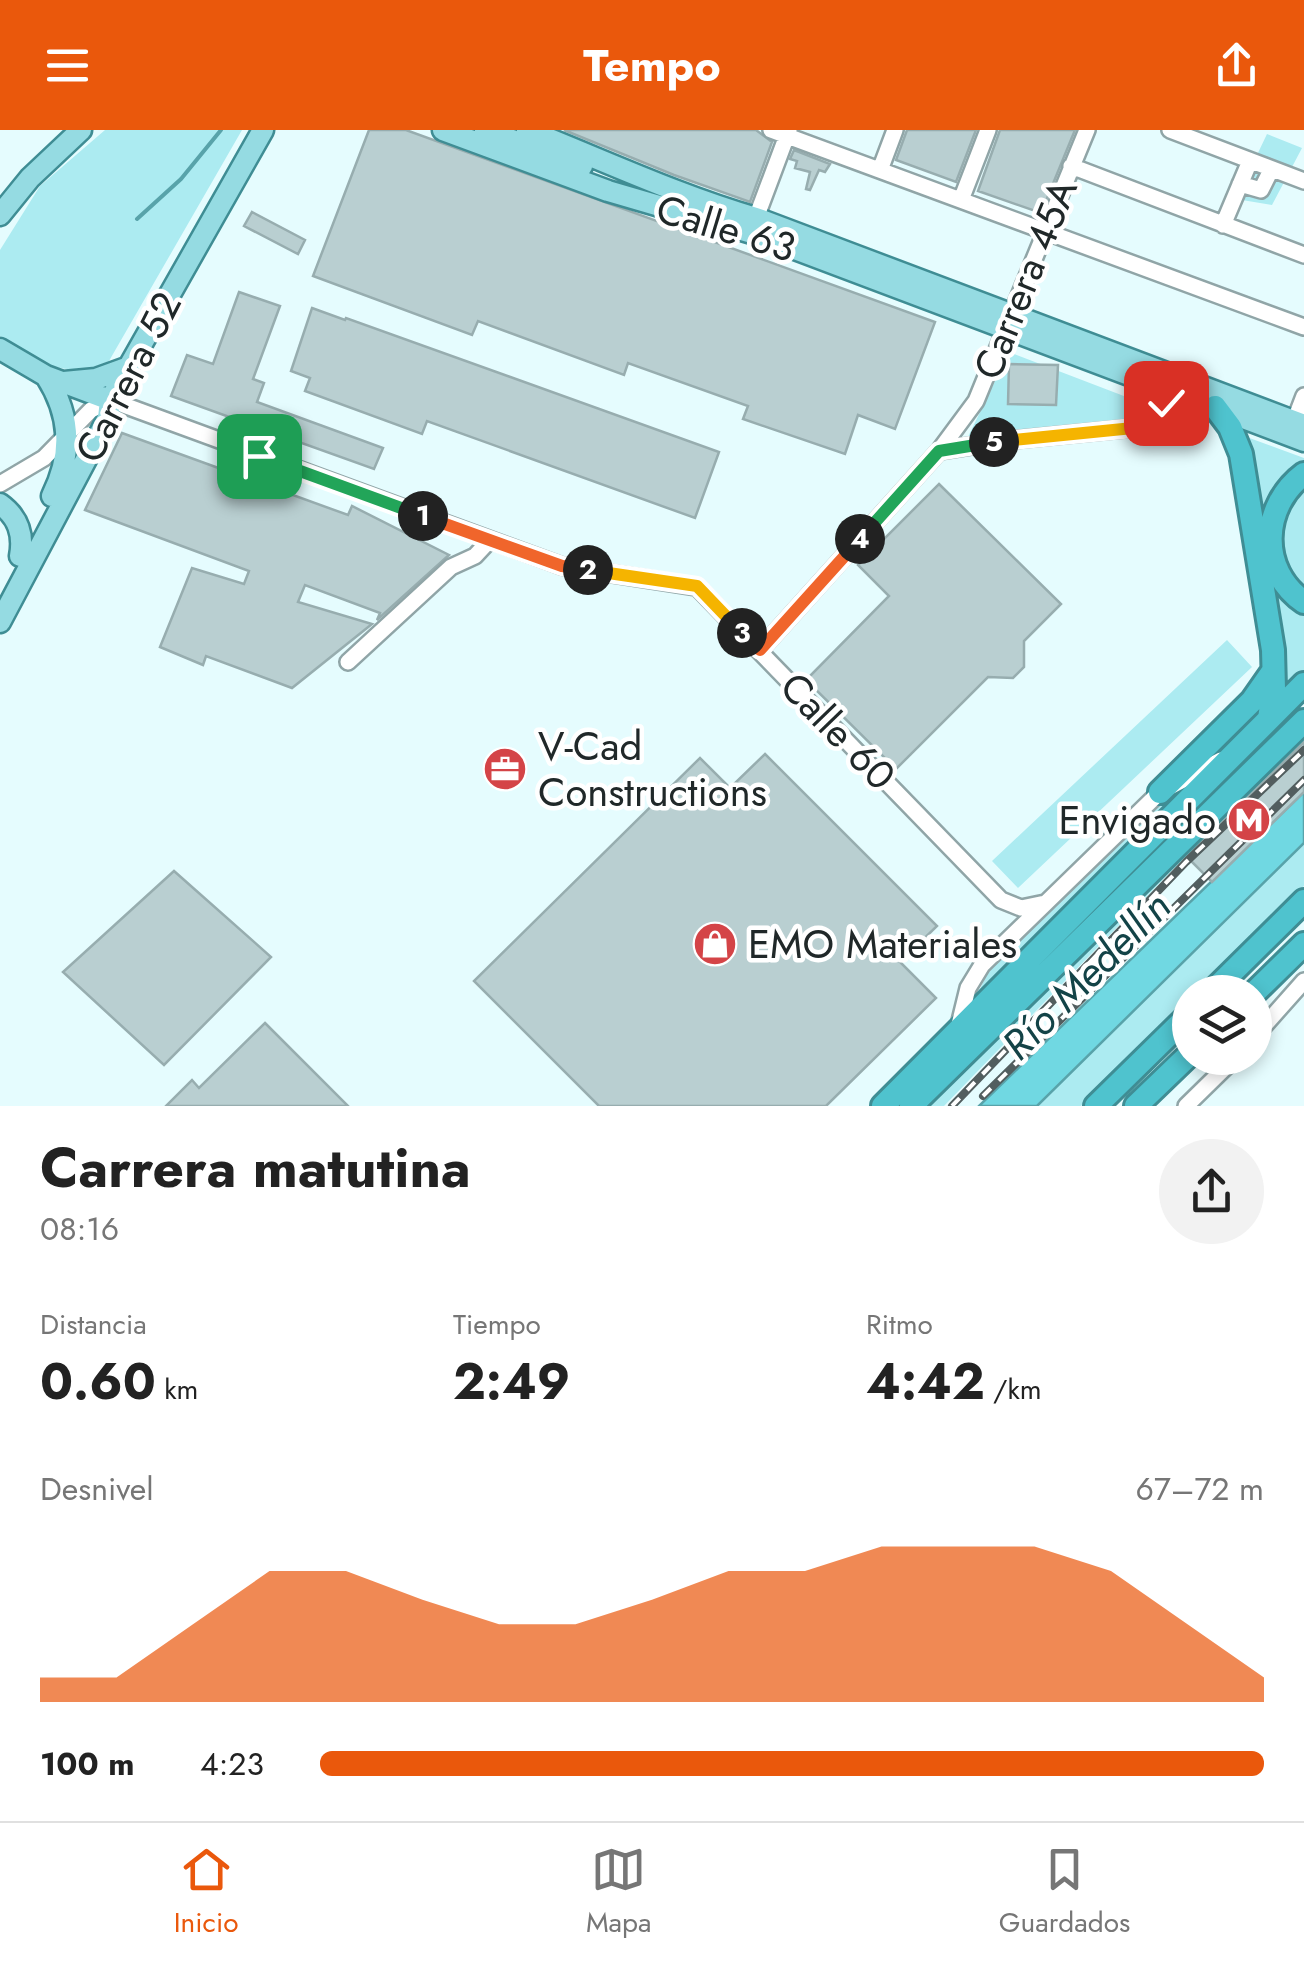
<!DOCTYPE html>
<html lang="es">
<head>
<meta charset="utf-8">
<style>
	:root { --surface:#fff; --page:#f2f2f2; --text:#222; --muted:#767676; --line:#e0e0e0; --accent:#ea580c }
	body { margin:0; font-family:Jost,sans-serif; background:var(--page); color:var(--text); height:100vh; display:flex; flex-direction:column; font-size:38px; white-space:nowrap }
	* { box-sizing:border-box; margin:0 }
	p { font-size:32px; color:var(--muted) }
	.icon { flex:none; width:55px; height:55px; fill:none; stroke:currentColor; stroke-width:2; stroke-linecap:round; stroke-linejoin:round }
	.map { position:relative; height:976px; overflow:hidden }
	.sheet { display:flex; flex-direction:column; background:var(--surface); flex:1 }
	.sheet>* { flex:none }
	.controls { position:absolute; left:1172px; top:845px; display:grid; gap:20px }
	.controls a { display:grid; place-items:center; width:100px; height:100px; border-radius:50%; background:var(--surface); box-shadow:0 5px 15px #0003; font-size:50px }
	.pin { position:absolute; display:grid; place-items:center; width:85px; height:85px; color:#fff; margin:-42px; border-radius:20px; box-shadow:0 5px 15px #0006 }
	.km { position:absolute; width:50px; height:50px; margin:-25px; border-radius:50%; background:#222; color:#fff; font-size:28px; line-height:50px; text-align:center }
	.round { display:grid; place-items:center; flex:none; width:105px; height:105px; border-radius:52px; background:var(--page) }
	.head { display:flex; align-items:center; justify-content:space-between; height:170px; padding:0 40px }
	h1 { font-size:55px; font-weight:700; line-height:75px }
	.figures { display:grid; grid-template-columns:repeat(3,1fr); gap:15px; height:170px; padding:10px 40px }
	.figures div { display:grid; align-content:center }
	.figures b { font-size:50px; font-weight:700 }
	.figures small { font-size:28px; font-weight:400 }
	.figures p { font-size:28px }
	.chart { height:280px; padding:20px 40px }
	.chart p { display:flex; justify-content:space-between }
	.chart svg { width:100%; height:180px; margin-top:10px; fill:var(--accent); opacity:.7 }
	ul { padding:0 40px; list-style:none; font-size:32px }
	li { display:grid; grid-template-columns:160px 120px 1fr; align-items:center; height:75px }
	li i { height:25px; border-radius:12px; background:var(--accent) }
	header { display:flex; justify-content:space-between; align-items:center; height:130px; padding:0 40px; background:var(--accent); color:#fff; font-size:45px; font-weight:700 }
	.menu { display:flex; justify-content:space-around; align-items:center; height:140px; border-top:2px solid var(--line); background:var(--surface); font-size:28px; color:var(--muted) }
	.menu a { display:grid; justify-items:center; gap:5px }
	.menu .current { color:var(--accent) }
	.map>svg:first-child { display:block }
</style>
</head>
<body>
<header><svg class="icon" aria-label="menu" viewBox="0 0 24 24"><path d="M4 6h16M4 12h16M4 18h16"/></svg>Tempo<svg class="icon" aria-label="share" viewBox="0 0 24 24"><path d="M12 15V3M7 8l5-5 5 5M5 13v7h14v-7"/></svg></header>
<div class="map">
<svg width="1304" height="976" viewBox="0 0 1304 976">
	<rect width="100%" height="100%" fill="#e5fcfe"/>
	<path fill="#acebf1" d="M 105,0 L 242,0 L 109,231 C 72,251 29,233 0,206 L 0,120 L 40,56 Z
		M 1267,4 L 1302,18 L 1272,75 L 1236,69 Z
		M 1009,222 L 1150,276 L 1132,290 L 968,307 Z
		M 1244,306 L 1304,328 L 1304,334 C 1284,352 1266,367 1263,395 L 1304,483 L 1304,540 L 1283,561 Z
		M 1304,352 L 1304,464 C 1280,444 1272,399 1287,371 C 1291,365 1299,358 1304,352 Z
		M 1227,510 L 1252,537 L 1018,758 L 992,731 Z
		M 1184,660 L 972,877 L 989,839 L 1163,669 Z
		M 1304,713 L 1304,756 L 1196,862 L 1190,862 L 1190,869 L 1081,976 L 1037,976 Z
		M 1186,726 L 944,976 L 927,976 L 942,962 Z"/>
	<path fill="#70d8e2" stroke="#58a3aa" stroke-width="2.5" d="M 1304,662 L 1304,713 L 1037,976 L 979,976 Z"/>
	<g fill="none" stroke-linecap="round" stroke-linejoin="round">
		<path stroke="#58a3aa" stroke-width="4" d="M 137,89 L 181,49 L 221,0"/>
	</g>
	<path fill="#b9cfd1" stroke="#97adaf" stroke-width="2.5" d="M 369,0 L 406,0 L 935,192 L 895,299 L 858,285 L 845,324 L 743,289 L 748,276 L 628,233 L 624,245 L 478,191 L 472,205 L 313,146 Z
		M 564,0 L 756,0 L 772,12 L 750,72 L 674,45 Z
		M 907,0 L 976,0 L 956,52 L 896,30 Z
		M 1000,0 L 1075,0 L 1041,83 L 978,61 Z
		M 794,20 L 830,34 L 825,42 L 819,40 L 810,60 L 806,59 L 810,42 L 795,38 L 797,31 L 790,29 Z
		M 252,82 L 305,110 L 298,124 L 244,96 Z
		M 239,162 L 280,176 L 253,249 L 264,253 L 257,272 L 383,318 L 374,339 L 171,266 L 187,225 L 213,234 Z
		M 312,178 L 345,190 L 346,188 L 719,322 L 695,388 L 427,291 L 422,304 L 305,261 L 310,248 L 291,241 Z
		M 1009,234 L 1058,235 L 1056,275 L 1008,274 Z
		M 122,303 L 348,385 L 352,376 L 449,425 L 377,490 L 380,483 L 305,455 L 298,472 L 372,494 L 292,558 L 206,526 L 203,535 L 160,517 L 192,438 L 244,454 L 249,441 L 85,380 Z
		M 939,354 L 1061,474 L 1024,511 L 1024,537 L 1013,548 L 988,547 L 896,639 L 806,550 L 889,466 L 858,435 Z
		M 1304,612 L 1304,662 L 1212,752 L 1187,727 Z
		M 765,624 L 937,796 L 900,832 L 936,868 L 826,976 L 599,976 L 474,851 L 700,628 L 730,658 Z
		M 174,741 L 271,827 L 164,935 L 63,842 Z
		M 265,893 L 348,976 L 166,976 L 192,950 L 199,958 Z"/>
	<g fill="none" stroke-linecap="round" stroke-linejoin="round">
		<g stroke="#90a5a7" stroke-width="20">
			<path id="minor" d="M 771,0 L 1304,197
				M 1170,0 L 1304,51
				M 1071,36 L 1304,125
				M 880,40 L 895,0
				M 1240,54 L 1261,60 L 1271,40
				M 961,70 L 988,0
				M 756,88 L 789,0
				M 1223,95 L 1250,31
				M 1294,292 L 1304,266
				M 939,321 L 1002,311 L 1133,298 L 1151,289 L 1175,262
				M 0,354 L 44,328 L 91,280 L 110,270 L 562,436 L 697,457 L 1001,770 L 1021,778 L 1045,773
				M 760,520 L 939,321 L 976,271 L 1087,0
				M 348,532 L 451,437 L 475,426 L 489,411
				M 958,899 L 968,858 L 982,835 L 1160,662 L 1221,630
				M 1255,906 L 1304,851
				M 1186,976 L 1235,928"/>
		</g>
		<g stroke="#3f8d94" stroke-width="25">
			<path id="major" d="M 443,0 L 608,61 L 755,104 L 1304,311
				M 485,0 L 582,36
				M 527,0 C 603,30 677,65 756,88 L 1304,295
				M 0,85 L 30,48 L 81,0
				M 0,219 L 46,246 L 110,270
				M 46,246 C 71,285 73,324 52,366
				M 64,252 L 96,249 L 129,237
				M 0,374 C 18,387 24,404 20,426
				M 0,492 L 108,288 L 110,270 L 263,0"/>
		</g>
		<g stroke="#3f8d94" stroke-width="28">
			<path id="highway" d="M 1215,277 L 1230,297 L 1241,324 L 1273,520 L 1274,559 L 1269,588
				M 1304,344 C 1261,376 1258,440 1304,472
				M 1160,662 L 1252,571 L 1273,541
				M 1212,862 L 1304,771
				M 1255,862 L 1304,814
				M 883,976 L 1304,554
				M 911,976 L 1304,591
				M 1096,976 L 1190,884
				M 1136,976 L 1190,924"/>
		</g>
		<use href="#minor" stroke="#fff" stroke-width="15"/>
		<use href="#major" stroke="#95dbe2" stroke-width="20"/>
		<use href="#highway" stroke="#4fc3ce" stroke-width="22"/>
		<g stroke="#525e5f" stroke-width="8">
			<path id="rail" d="M 983,966 L 1304,650
				M 952,976 L 1186,732 L 1304,620"/>
		</g>
		<use href="#rail" stroke="#fff" stroke-width="4" stroke-dasharray="11" stroke-linecap="butt"/>
	</g>
	<g fill="none" stroke-linecap="round" stroke-linejoin="round">
		<g stroke="#fff" stroke-width="20">
			<path id="split-1" d="M 259,326 L 423,386"/>
		</g>
		<g stroke="#fff" stroke-width="20">
			<path id="split-2" d="M 423,386 L 562,436 L 588,440"/>
		</g>
		<g stroke="#fff" stroke-width="20">
			<path id="split-3" d="M 588,440 L 697,456 L 742,503"/>
		</g>
		<g stroke="#fff" stroke-width="20">
			<path id="split-4" d="M 742,503 L 760,520 L 860,409"/>
		</g>
		<g stroke="#fff" stroke-width="20">
			<path id="split-5" d="M 860,409 L 939,321 L 994,312"/>
		</g>
		<g stroke="#fff" stroke-width="20">
			<path id="split-6" d="M 994,312 L 1133,298 L 1151,288 L 1166,273"/>
		</g>
		<use href="#split-1" stroke="#22a559" stroke-width="12"/>
		<use href="#split-2" stroke="#f0652b" stroke-width="12"/>
		<use href="#split-3" stroke="#f5b400" stroke-width="12"/>
		<use href="#split-4" stroke="#f0652b" stroke-width="12"/>
		<use href="#split-5" stroke="#22a559" stroke-width="12"/>
		<use href="#split-6" stroke="#f5b400" stroke-width="12"/>
	</g>
	<defs>
		<g id="office-disc" transform="scale(2.25)"><circle r="9.5" fill="#d44447" stroke="#fff"/><path d="M-6-3h4V-5.5h4V-3h4V5H-6ZM-1-4.5V-3h2v-1.5ZM-6 0V1H6V0Z" fill="#fff"/></g>
		<g id="metro-disc" transform="scale(2.25)"><circle r="9.5" fill="#d44447" stroke="#fff"/><path d="M-5.5 5V-5H-3L0 0L3-5H5.5V5H3V-.5L0 4L-3-.5V5Z" fill="#fff"/></g>
		<g id="shop-disc" transform="scale(2.25)"><circle r="9.5" fill="#d44447" stroke="#fff"/><path d="M-5-2.5h2.3a2.7 3.5 0 0 1 5.4 0H5L5.5 6h-11ZM-1.5-2.5h3a1.5 2.3 0 0 0-3 0Z" fill="#fff"/></g>
	</defs>
	<g fill-rule="evenodd">
		<use href="#office-disc" x="505" y="639"/>
		<use href="#metro-disc" x="1249" y="690"/>
		<use href="#shop-disc" x="715" y="814"/>
	</g>
	<g text-anchor="middle" stroke-width="9" stroke-linejoin="round" paint-order="stroke">
		<g font-size="40" fill="#202829" stroke="#fff">
			<text transform="translate(726 98) rotate(17)" y="14">Calle 63</text>
			<text transform="translate(1025 149) rotate(-68)" y="14">Carrera 45A</text>
			<text transform="translate(128 247) rotate(-63)" y="14">Carrera 52</text>
			<text transform="translate(838 601) rotate(46)" y="14">Calle 60</text>
		</g>
		<g font-size="40" fill="#202829" stroke="#fff" text-anchor="start">
			<text x="538" y="630">V-Cad<tspan x="538" dy="46">Constructions</tspan></text>
			<text x="1216" y="704" text-anchor="end">Envigado</text>
			<text x="748" y="828">EMO Materiales</text>
		</g>
		<g font-size="42" font-style="italic" fill="#134347" stroke="#fff">
			<text transform="translate(1086 845) rotate(-45)" y="15">Río Medellín</text>
		</g>
	</g>
</svg>
<div class="controls">
<a><svg class="icon" aria-label="layers" viewBox="0 0 24 24"><path d="M12 4l9 5-9 5-9-5zM3 14l9 5 9-5"/></svg></a>
</div>
<div class="pin" style="left:259px;top:326px;background:#1e9e55"><svg class="icon" aria-label="arrive" viewBox="0 0 24 24"><path d="M6 21V4h12l-3 4 3 4H6"/></svg></div>
<div class="pin" style="left:1166px;top:273px;background:#d93025"><svg class="icon" aria-label="check" viewBox="0 0 24 24"><path d="M5 12l5 5 9-10"/></svg></div>
<b class="km" style="left:423px;top:386px">1</b>
<b class="km" style="left:588px;top:440px">2</b>
<b class="km" style="left:742px;top:503px">3</b>
<b class="km" style="left:860px;top:409px">4</b>
<b class="km" style="left:994px;top:312px">5</b>
</div>
<section class="sheet">
<div class="head"><div><h1>Carrera matutina</h1><p>08:16</p></div><a class="round"><svg class="icon" aria-label="share" viewBox="0 0 24 24"><path d="M12 15V3M7 8l5-5 5 5M5 13v7h14v-7"/></svg></a></div>
<div class="figures">
<div><p>Distancia</p><b>0.60<small> km</small></b></div>
<div><p>Tiempo</p><b>2:49</b></div>
<div><p>Ritmo</p><b>4:42<small> /km</small></b></div>
</div>
<div class="chart"><p><span>Desnivel</span>67–72 m</p>
<svg viewBox="0 0 160 44" preserveAspectRatio="none"><path d="M0 44V38L10 38L20 25L30 12L40 12L50 19L60 25L70 25L80 19L90 12L100 12L110 6L120 6L130 6L140 12L150 25L160 38V44z"/></svg>
</div>
<ul>
<li><b>100 m</b>4:23<i style="width:100%"></i></li>
</ul>
</section>
<nav class="menu">
<a class="current"><svg class="icon" aria-label="home" viewBox="0 0 24 24"><path d="M3 11l9-7 9 7M6 9v11h12V9"/></svg>Inicio</a>
<a><svg class="icon" aria-label="map" viewBox="0 0 24 24"><path d="M3 6l6-2 6 2 6-2v14l-6 2-6-2-6 2zM9 4v14M15 6v14"/></svg>Mapa</a>
<a><svg class="icon" aria-label="saved" viewBox="0 0 24 24"><path d="M7 4h10v16l-5-4-5 4z"/></svg>Guardados</a>
</nav>
</body>
</html>
